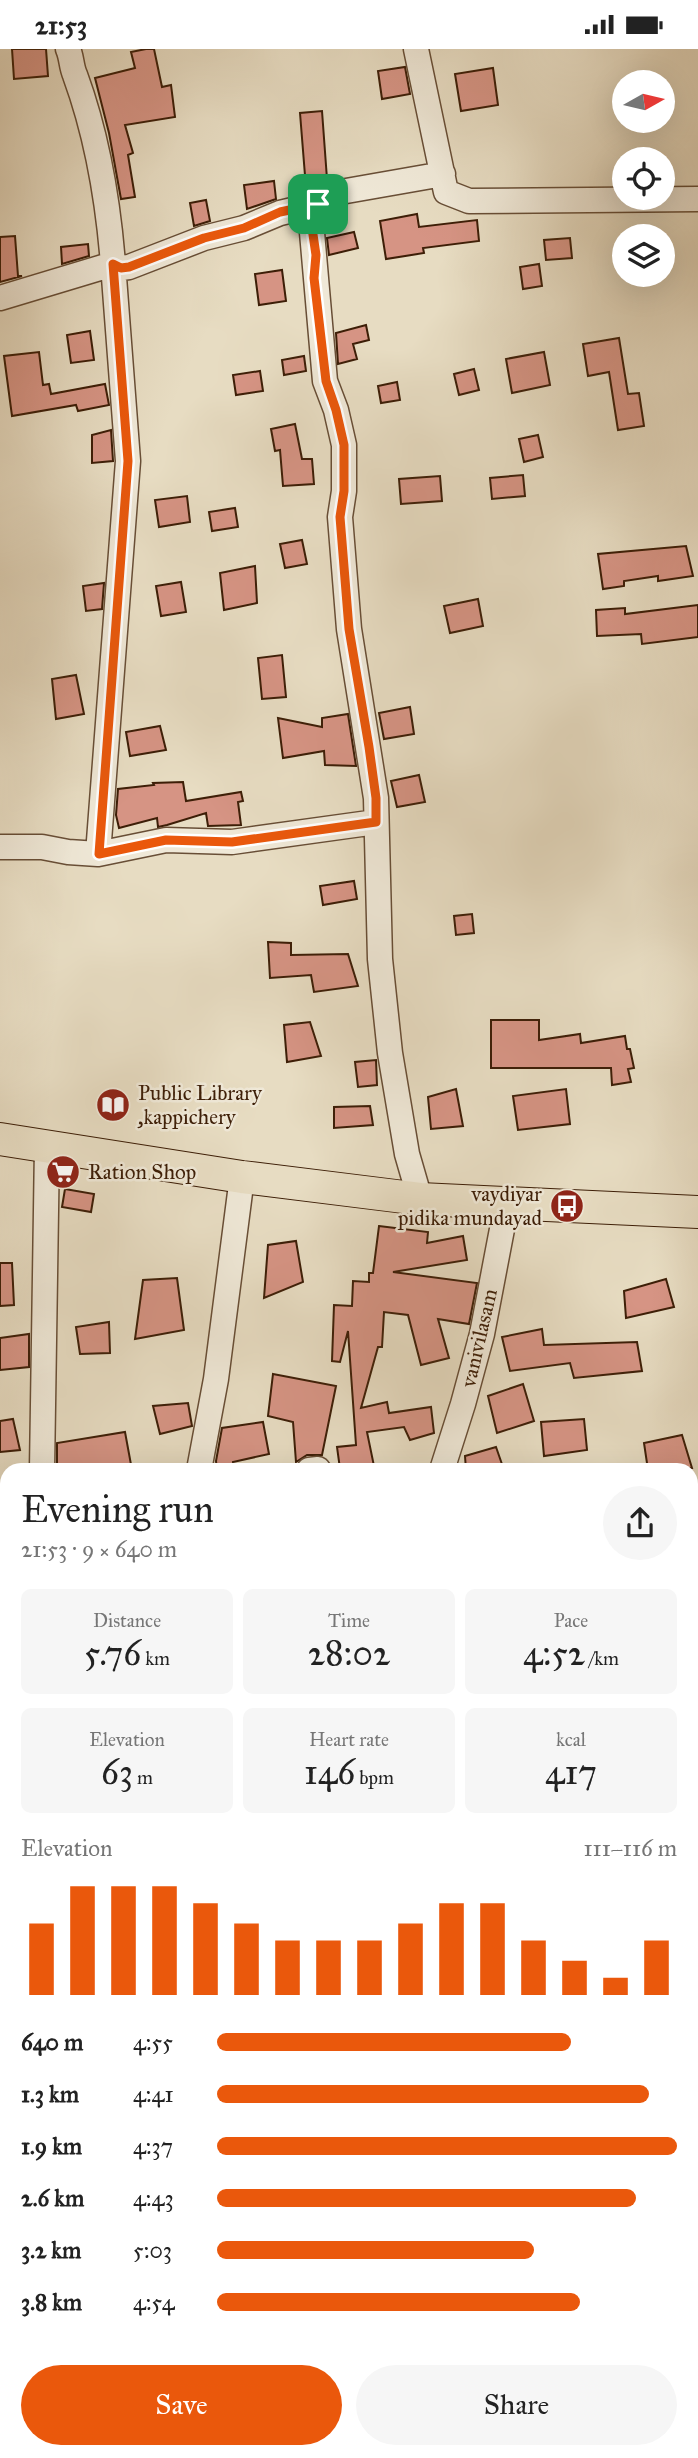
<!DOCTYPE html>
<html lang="en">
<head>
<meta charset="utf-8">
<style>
	:root { --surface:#fff; --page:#f6f6f6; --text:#222; --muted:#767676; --accent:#ea580c }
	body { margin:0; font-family:"IM FELL Great Primer",serif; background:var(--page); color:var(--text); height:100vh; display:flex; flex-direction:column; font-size:26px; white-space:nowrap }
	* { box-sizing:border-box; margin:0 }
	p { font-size:23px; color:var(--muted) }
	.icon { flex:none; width:38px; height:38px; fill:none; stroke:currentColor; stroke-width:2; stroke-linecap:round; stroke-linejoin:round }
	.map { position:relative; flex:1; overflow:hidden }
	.panel { position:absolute; left:0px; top:1414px; width:698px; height:996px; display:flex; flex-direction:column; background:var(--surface); border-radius:21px 21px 0 0; box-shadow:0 7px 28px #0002 }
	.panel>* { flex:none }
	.needle { width:46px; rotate:82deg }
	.tools { position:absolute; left:612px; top:21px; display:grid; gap:14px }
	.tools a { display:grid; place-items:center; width:63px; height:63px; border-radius:50%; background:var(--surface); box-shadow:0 7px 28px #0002; font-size:35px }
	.pin { position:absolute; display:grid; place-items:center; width:60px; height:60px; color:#fff; margin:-30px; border-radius:14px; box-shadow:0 4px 10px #0006 }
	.round { display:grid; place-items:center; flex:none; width:74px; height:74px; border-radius:37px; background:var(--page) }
	.head { display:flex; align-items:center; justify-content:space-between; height:119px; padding:0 21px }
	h1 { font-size:38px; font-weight:600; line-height:52px }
	.stats { display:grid; grid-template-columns:repeat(3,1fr); gap:10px; height:119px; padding:7px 21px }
	.stats div { display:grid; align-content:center; border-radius:10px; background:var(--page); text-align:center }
	.stats b { font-size:35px; font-weight:600 }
	.stats small { font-size:19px; font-weight:400 }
	.stats p { font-size:19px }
	.chart { height:196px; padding:14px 21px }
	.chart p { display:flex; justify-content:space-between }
	.chart svg { width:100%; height:126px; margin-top:7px; stroke:var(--accent); stroke-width:6 }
	.button { display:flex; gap:14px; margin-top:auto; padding:14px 21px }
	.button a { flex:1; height:80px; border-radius:42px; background:var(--accent); color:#fff; font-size:28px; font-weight:600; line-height:80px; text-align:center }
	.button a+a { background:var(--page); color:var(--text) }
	ul { padding:0 21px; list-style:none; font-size:23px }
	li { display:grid; grid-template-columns:112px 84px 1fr; align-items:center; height:52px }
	li i { height:18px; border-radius:9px; background:var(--accent) }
	.status { display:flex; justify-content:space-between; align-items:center; height:49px; padding:0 35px; background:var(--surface); direction:ltr }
	.status svg { height:19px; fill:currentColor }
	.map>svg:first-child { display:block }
</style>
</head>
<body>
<div class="status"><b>21:53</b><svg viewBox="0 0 49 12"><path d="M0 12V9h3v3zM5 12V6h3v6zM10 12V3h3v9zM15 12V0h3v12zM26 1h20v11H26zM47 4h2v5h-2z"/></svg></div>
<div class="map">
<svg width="698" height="2409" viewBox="0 0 698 2409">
	<rect width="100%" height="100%" fill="#e7dcc2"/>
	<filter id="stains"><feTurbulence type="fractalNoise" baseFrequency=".00286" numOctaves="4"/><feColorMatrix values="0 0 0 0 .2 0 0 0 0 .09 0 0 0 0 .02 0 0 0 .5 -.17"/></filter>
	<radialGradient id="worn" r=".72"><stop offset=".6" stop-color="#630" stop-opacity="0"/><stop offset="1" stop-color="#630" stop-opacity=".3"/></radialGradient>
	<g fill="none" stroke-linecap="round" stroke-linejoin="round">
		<path stroke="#757b74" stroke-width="5" d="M 0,2314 L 7,2310
			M 691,2322 L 698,2322"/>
	</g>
	<path fill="#d69484" stroke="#3d1e07" stroke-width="2" d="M 12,0 L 46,0 L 48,27 L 14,30 Z
		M 146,0 L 154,0 L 162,38 L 171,36 L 175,68 L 125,76 L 133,104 L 128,106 L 135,148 L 121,150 L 109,84 L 95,29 L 135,19 L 131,3 Z
		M 405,18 L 410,45 L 382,50 L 378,22 Z
		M 493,19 L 498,56 L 461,62 L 455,25 Z
		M 322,62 L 327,130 L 314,138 L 306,139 L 300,64 Z
		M 274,132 L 276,150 L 247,160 L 244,136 Z
		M 206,151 L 210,172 L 194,177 L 190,154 Z
		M 417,165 L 419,178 L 477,171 L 479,192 L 423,199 L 424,204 L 386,210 L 380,172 Z
		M 354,183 L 358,199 L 329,206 L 327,189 Z
		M 15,187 L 18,227 L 22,227 L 0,233 L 0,188 Z
		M 570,189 L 572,209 L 546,211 L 544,191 Z
		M 88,195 L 89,207 L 62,215 L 61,198 Z
		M 539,215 L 542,237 L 523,240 L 520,218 Z
		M 282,221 L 286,252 L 259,256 L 255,225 Z
		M 366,276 L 369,291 L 353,295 L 357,310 L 338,315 L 336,284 Z
		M 90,282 L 94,311 L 71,314 L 67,286 Z
		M 619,289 L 628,345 L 639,344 L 644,377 L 618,381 L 609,323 L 588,327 L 583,295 Z
		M 39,303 L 43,336 L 49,335 L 51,345 L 105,335 L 109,356 L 78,362 L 76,356 L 12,367 L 4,307 Z
		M 544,303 L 550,336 L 512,344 L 506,310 Z
		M 304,307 L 306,322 L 284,326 L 282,311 Z
		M 474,320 L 479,341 L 459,346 L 454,325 Z
		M 260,322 L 263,342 L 236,346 L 233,326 Z
		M 397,333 L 400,351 L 381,354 L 378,337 Z
		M 295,375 L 302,410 L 312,410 L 314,435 L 283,437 L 280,401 L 275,402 L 271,380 Z
		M 111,381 L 113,412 L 92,414 L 92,386 Z
		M 538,386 L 543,408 L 524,413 L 519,390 Z
		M 523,426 L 525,447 L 492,450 L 490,429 Z
		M 440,427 L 442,452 L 401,455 L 399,430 Z
		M 187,447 L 190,473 L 159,478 L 155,451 Z
		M 235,459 L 238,478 L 212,482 L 209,463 Z
		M 302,491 L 307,515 L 285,519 L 280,495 Z
		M 686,497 L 693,527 L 658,532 L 658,527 L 624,532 L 624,537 L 603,540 L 598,505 Z
		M 255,517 L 257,554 L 224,561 L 220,524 Z
		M 181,533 L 186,563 L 161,567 L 156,537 Z
		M 104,534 L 102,560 L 86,562 L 83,537 Z
		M 478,550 L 483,577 L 450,584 L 444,557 Z
		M 698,556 L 698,588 L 642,595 L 641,585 L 597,587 L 596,561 L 625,559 L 625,565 Z
		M 282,606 L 286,648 L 262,650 L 258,609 Z
		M 76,626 L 84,665 L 56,670 L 52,630 Z
		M 410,658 L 414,685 L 384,690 L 379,664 Z
		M 348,665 L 356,717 L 325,716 L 324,702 L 283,709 L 278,669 L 322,678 L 322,669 Z
		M 160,677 L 166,701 L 130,707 L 126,683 Z
		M 419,726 L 425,753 L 397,758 L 391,732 Z
		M 183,733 L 186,752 L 241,743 L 243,752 L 238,753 L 241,776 L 208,777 L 206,764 L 167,776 L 158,778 L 157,769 L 119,779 L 116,766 L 118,740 L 154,736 L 153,734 Z
		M 354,832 L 357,850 L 323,856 L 320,837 Z
		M 472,865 L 474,884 L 456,886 L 454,867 Z
		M 268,893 L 291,894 L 291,906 L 348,905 L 358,937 L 314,943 L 311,926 L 270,929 Z
		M 491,971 L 539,971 L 539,991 L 580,985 L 581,994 L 625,987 L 627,1000 L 630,1000 L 634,1019 L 628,1020 L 631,1033 L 612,1036 L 611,1019 L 491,1019 Z
		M 310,973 L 321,1007 L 287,1013 L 284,976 Z
		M 376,1011 L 377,1036 L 358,1038 L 355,1013 Z
		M 456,1040 L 463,1077 L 431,1080 L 428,1048 Z
		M 566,1040 L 570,1075 L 518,1081 L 513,1047 Z
		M 370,1057 L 373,1076 L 334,1079 L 334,1058 Z
		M 65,1140 L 94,1145 L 91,1163 L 62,1158 Z
		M 379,1177 L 428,1183 L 427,1194 L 463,1187 L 467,1211 L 393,1223 L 477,1234 L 469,1275 L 438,1270 L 449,1309 L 421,1316 L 408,1266 L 384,1263 L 382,1298 L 378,1298 L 361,1359 L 387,1353 L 389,1364 L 431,1358 L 434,1384 L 410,1391 L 404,1378 L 367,1383 L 374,1417 L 340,1420 L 337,1398 L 356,1396 L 348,1282 L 340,1313 L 332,1312 L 334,1256 L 352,1257 L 353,1232 L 369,1233 L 369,1224 L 373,1224 Z
		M 296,1192 L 303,1233 L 264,1249 L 268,1196 Z
		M 0,1214 L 12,1214 L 14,1256 L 0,1257 Z
		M 177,1229 L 184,1281 L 135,1290 L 143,1231 Z
		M 666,1230 L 674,1258 L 626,1269 L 624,1242 Z
		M 109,1273 L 110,1304 L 80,1305 L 76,1278 Z
		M 542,1280 L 544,1296 L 637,1293 L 642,1322 L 574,1329 L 570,1314 L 510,1322 L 502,1288 Z
		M 29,1285 L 29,1318 L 0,1321 L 0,1289 Z
		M 273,1325 L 336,1337 L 322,1406 L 307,1406 L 296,1413 L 293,1373 L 268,1367 Z
		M 523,1335 L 534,1372 L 497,1384 L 488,1347 Z
		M 188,1354 L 192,1377 L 160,1385 L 153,1357 Z
		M 13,1370 L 20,1401 L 0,1403 L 0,1372 Z
		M 584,1370 L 587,1401 L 544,1407 L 541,1373 Z
		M 263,1373 L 269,1405 L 233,1413 L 234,1421 L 217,1421 L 216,1412 L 222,1379 Z
		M 125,1383 L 132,1421 L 57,1421 L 57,1394 Z
		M 682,1386 L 692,1419 L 648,1421 L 644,1394 Z
		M 496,1398 L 504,1421 L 466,1421 L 465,1407 Z"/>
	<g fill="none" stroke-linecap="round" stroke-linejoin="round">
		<g stroke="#684e36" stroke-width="27">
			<path id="minor" d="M 68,0 C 72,9 71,17 75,26 C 97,86 108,151 113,215 L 121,219 L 129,218 L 204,189 L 244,179 L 280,164 L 318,155
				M 416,0 L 446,143 L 469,152 L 698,150
				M 0,249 L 113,215 L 128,412 L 98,805
				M 0,798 L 42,798 L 68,803 L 98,805 L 166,791 L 232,793 L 376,773
				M 420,1150 L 407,1105 L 390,1004 L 380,910 L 376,749 L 349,580 L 340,468 L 344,442 L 344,396 L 336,361 L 325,332 L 311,172 L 318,155 L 329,145 L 443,125
				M 42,1421 L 47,1097
				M 199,1421 L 216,1330 L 242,1128
				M 309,1421 L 318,1420
				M 442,1421 L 463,1355 L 482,1285 L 507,1154
				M 0,1714 L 7,1714
				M 381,2409 L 382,2403"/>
		</g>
		<g stroke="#3d1e07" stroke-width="34">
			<path id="major" d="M 0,1090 L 242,1128 L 420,1150 L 698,1163"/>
		</g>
		<use href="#minor" stroke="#efe8d7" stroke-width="24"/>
		<use href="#major" stroke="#e7dcc2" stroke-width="32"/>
	</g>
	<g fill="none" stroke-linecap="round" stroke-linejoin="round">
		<g stroke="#fff" stroke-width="14">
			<path id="route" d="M 318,155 L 311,172 L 316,206 L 314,229 L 326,332 L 336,361 L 344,396 L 344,442 L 340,468 L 349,580 L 369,698 L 376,749 L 376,773 L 232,793 L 166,791 L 99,805 L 128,412 L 113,215 L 121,219 L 129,218 L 204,189 L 244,179 L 280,163 Z"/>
		</g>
		<use href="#route" stroke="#ea580c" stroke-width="9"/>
	</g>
	<defs>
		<g id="library-disc" transform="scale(1.75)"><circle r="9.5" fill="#8f2418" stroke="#efe8d7"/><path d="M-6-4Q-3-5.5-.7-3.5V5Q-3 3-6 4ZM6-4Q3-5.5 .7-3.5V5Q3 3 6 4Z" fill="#fff"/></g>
		<g id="supermarket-disc" transform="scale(1.75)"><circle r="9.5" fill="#8f2418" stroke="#efe8d7"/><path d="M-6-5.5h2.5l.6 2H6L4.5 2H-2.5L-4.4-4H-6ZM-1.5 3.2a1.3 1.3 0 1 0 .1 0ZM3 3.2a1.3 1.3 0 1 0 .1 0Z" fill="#fff"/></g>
		<g id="bus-disc" transform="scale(1.75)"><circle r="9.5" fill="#8f2418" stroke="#efe8d7"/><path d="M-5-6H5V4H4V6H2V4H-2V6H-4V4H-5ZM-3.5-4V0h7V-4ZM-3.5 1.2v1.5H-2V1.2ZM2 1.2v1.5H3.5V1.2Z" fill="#fff"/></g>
	</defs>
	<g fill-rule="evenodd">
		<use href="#library-disc" x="113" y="1056"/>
		<use href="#supermarket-disc" x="63" y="1123"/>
		<use href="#bus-disc" x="567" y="1157"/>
	</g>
	<g text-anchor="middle" stroke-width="5" stroke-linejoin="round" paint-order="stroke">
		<g font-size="21" fill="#3d1e07" stroke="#efe8d7" text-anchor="start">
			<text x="138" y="1051">Public Library<tspan x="138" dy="24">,kappichery</tspan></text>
			<text x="88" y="1130">Ration Shop</text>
			<text x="542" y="1152" text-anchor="end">vaydiyar<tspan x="542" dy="24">pidika mundayad</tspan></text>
		</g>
		<g font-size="21" fill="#3d1e07" stroke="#efe8d7">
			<text transform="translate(479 1289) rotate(-77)" y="7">vanivilasam</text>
		</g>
	</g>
	<rect width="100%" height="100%" filter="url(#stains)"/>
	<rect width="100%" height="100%" fill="url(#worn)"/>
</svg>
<div class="tools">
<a><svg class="needle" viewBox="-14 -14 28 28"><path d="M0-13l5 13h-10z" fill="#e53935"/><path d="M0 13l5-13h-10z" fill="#767676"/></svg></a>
<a><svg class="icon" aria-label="locate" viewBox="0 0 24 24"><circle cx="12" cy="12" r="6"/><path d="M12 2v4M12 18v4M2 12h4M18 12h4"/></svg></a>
<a><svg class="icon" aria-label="layers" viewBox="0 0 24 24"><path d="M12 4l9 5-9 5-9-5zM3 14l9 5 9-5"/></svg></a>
</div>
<div class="pin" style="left:318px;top:155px;background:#1e9e55"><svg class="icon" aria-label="arrive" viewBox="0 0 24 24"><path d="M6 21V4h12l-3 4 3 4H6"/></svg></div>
<section class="panel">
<div class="head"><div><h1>Evening run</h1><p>21:53 · 9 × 640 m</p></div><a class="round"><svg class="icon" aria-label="share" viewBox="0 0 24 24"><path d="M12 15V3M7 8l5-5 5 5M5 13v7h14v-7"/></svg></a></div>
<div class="stats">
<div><p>Distance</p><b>5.76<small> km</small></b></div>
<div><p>Time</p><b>28:02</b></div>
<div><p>Pace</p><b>4:52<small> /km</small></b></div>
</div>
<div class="stats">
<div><p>Elevation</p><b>63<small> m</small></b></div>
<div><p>Heart rate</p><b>146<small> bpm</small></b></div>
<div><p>kcal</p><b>417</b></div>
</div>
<div class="chart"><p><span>Elevation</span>111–116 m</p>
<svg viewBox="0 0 160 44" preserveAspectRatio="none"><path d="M5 44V19M15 44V6M25 44V6M35 44V6M45 44V12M55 44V19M65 44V25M75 44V25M85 44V25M95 44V19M105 44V12M115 44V12M125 44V25M135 44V32M145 44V38M155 44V25"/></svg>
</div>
<ul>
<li><b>640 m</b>4:55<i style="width:77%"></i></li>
<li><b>1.3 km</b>4:41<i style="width:94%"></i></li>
<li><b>1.9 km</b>4:37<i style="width:100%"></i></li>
<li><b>2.6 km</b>4:43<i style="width:91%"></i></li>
<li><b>3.2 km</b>5:03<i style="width:69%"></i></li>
<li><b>3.8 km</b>4:54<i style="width:79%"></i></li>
</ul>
<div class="button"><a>Save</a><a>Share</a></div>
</section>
</div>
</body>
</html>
